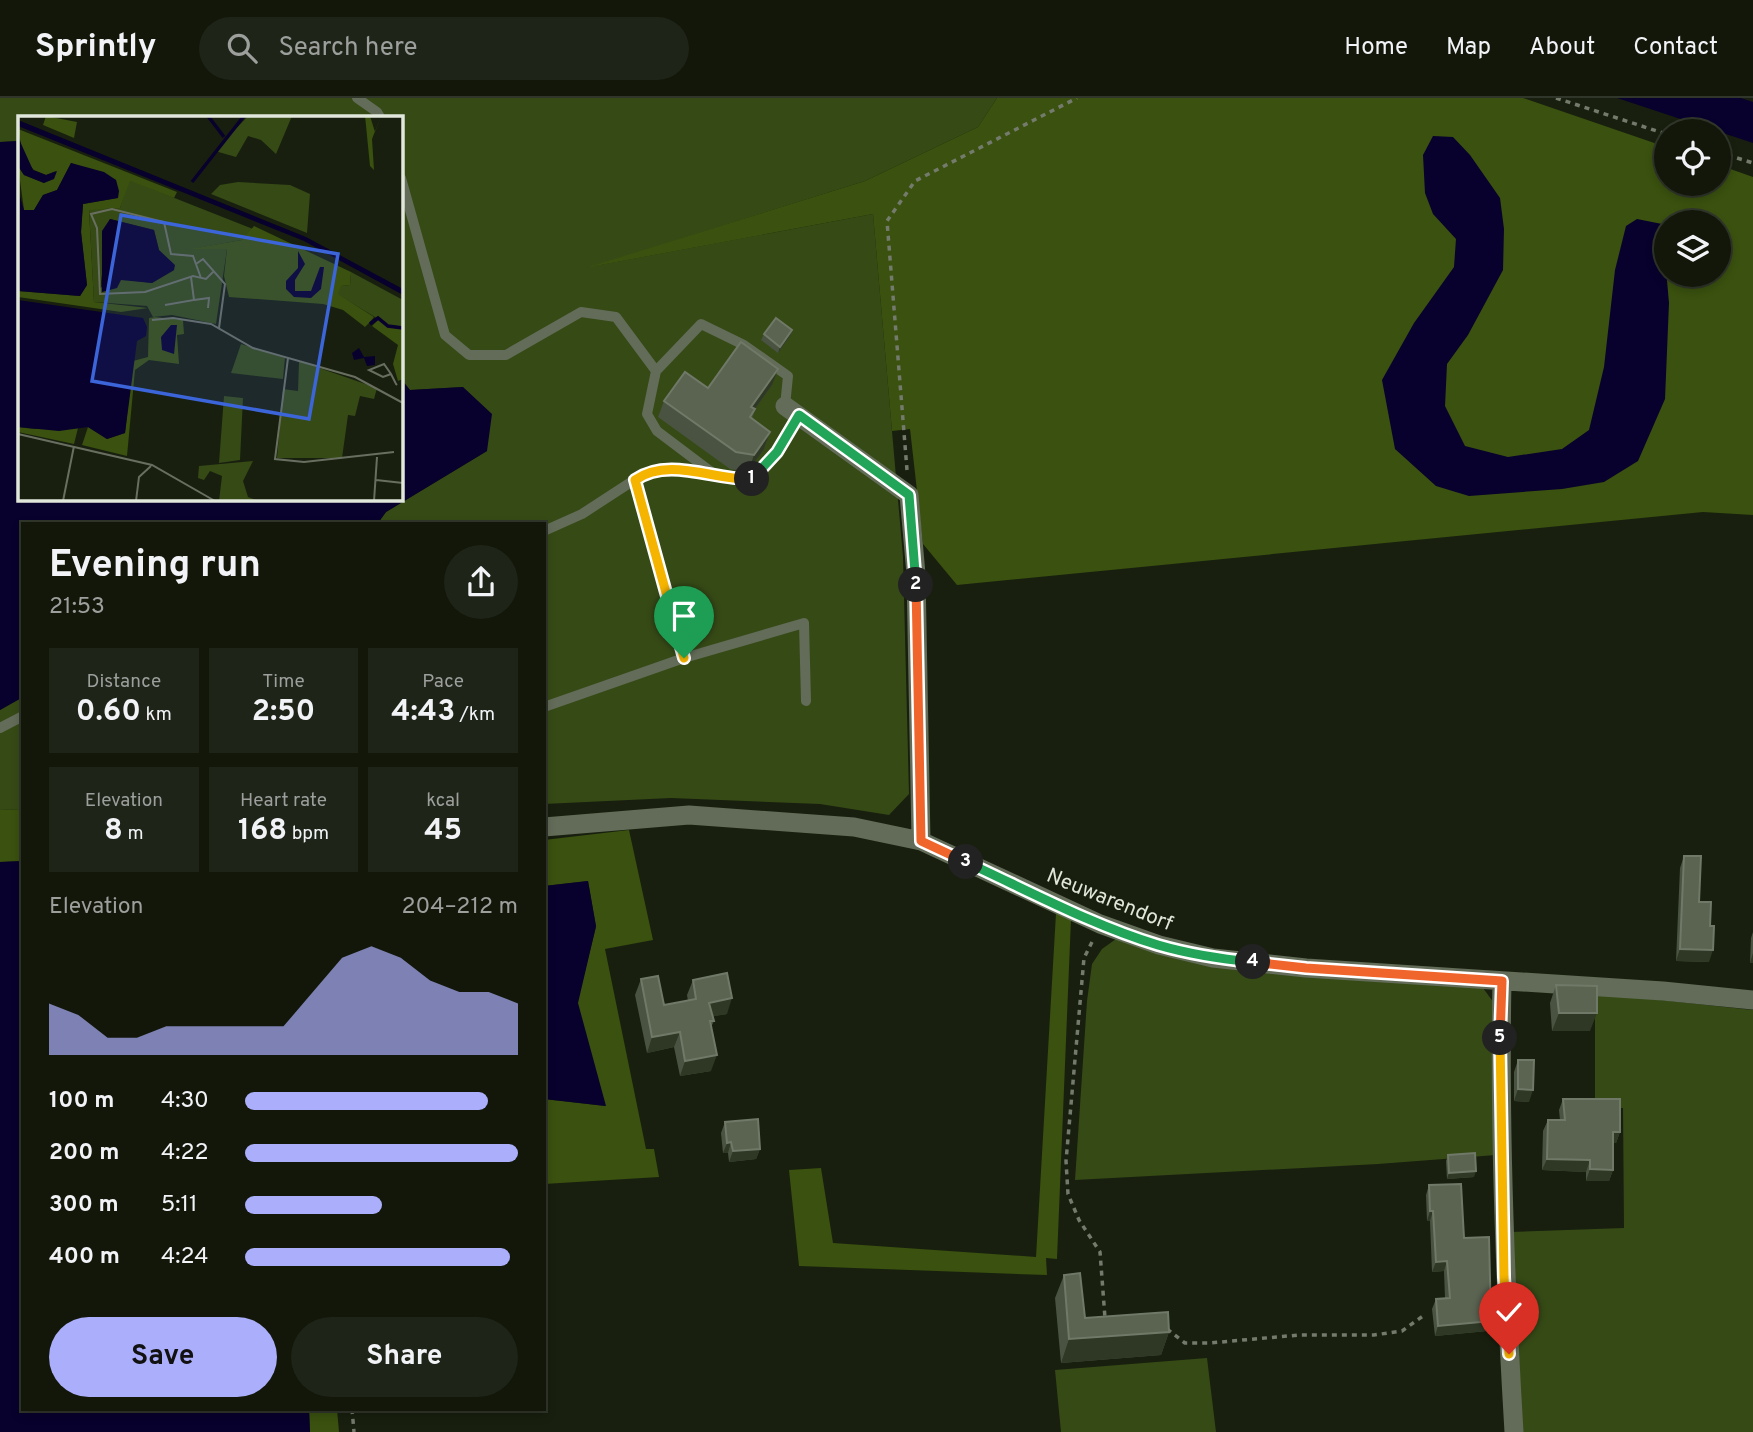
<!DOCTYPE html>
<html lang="en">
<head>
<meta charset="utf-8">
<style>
	:root { --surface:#12170a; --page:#1f2418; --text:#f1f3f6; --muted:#9c9f9c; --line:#31362b; --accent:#abaffb }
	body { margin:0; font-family:Overpass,sans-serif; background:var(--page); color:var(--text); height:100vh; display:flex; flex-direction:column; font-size:26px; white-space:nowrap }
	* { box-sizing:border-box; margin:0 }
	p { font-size:23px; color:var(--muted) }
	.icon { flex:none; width:38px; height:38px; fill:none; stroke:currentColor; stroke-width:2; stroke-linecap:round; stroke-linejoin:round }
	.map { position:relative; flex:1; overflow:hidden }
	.panel { position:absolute; left:21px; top:424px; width:525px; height:889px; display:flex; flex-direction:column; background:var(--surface); border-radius:0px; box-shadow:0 4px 10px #0003,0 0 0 2px var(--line) }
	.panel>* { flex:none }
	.fabs { position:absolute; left:1654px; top:21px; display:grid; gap:14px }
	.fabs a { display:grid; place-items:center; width:77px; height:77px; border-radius:50%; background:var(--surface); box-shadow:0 4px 10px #0003,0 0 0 2px var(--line); font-size:35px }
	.pin { position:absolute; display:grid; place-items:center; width:60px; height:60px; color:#fff; margin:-72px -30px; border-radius:50% 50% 50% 0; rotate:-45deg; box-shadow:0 0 7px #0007 }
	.pin .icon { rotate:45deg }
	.km { position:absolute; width:35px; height:35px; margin:-18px; border-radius:50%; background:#222; color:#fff; font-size:19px; line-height:35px; text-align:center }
	.round { display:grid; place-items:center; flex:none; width:74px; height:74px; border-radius:37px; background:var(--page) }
	.headline { display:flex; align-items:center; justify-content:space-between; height:119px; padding:0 28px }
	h1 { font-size:38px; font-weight:700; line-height:52px }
	.figures { display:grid; grid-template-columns:repeat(3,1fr); gap:10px; height:119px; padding:7px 28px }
	.figures div { display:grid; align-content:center; border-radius:0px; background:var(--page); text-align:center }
	.figures b { font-size:30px; font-weight:700 }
	.figures small { font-size:19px; font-weight:400 }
	.figures p { font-size:19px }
	.chart { height:196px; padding:14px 28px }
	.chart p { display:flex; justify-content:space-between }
	.chart svg { width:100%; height:126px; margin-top:7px; fill:var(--accent); opacity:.7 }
	.action { display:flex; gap:14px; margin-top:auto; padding:14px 28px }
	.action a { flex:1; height:80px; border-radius:42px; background:var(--accent); color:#111; font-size:28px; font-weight:700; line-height:80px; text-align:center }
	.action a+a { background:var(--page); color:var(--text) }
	ul { padding:0 28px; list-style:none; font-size:23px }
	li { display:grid; grid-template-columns:112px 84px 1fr; align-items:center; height:52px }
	li i { height:18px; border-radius:9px; background:var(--accent) }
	header { display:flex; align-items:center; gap:42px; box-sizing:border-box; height:98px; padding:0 35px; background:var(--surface); border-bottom:2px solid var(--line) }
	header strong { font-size:33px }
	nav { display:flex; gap:38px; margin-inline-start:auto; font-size:24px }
	.search { width:490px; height:63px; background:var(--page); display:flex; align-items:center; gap:18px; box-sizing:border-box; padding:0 24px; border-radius:38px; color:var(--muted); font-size:26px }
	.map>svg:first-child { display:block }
</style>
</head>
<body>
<header>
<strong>Sprintly</strong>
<div class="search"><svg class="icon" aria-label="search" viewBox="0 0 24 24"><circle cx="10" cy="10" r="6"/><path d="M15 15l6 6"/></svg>Search here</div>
<nav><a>Home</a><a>Map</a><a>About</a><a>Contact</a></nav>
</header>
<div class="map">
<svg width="1753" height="1334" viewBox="0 0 1753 1334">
	<rect width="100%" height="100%" fill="#181f0e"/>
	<path fill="#364a16" d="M 0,0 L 997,0 L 978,29 L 865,83 L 594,168 L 873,116 L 903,459 L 909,696 L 889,717 L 820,706 L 671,700 L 544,706 L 544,425 L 378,425 L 386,414 L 487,353 L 463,289 L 410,292 L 401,281 L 401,19 L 19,19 L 19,43 L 0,44 Z
		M 23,599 L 23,711 L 0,712 L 0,612 Z
		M 1116,841 L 1483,890 L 1494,905 L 1496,1057 L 1378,1066 L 1075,1082 L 1087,903 L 1092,866 L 1102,851 Z
		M 1595,895 L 1753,912 L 1753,1334 L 1522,1334 L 1510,1134 L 1624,1130 L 1623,1010 L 1595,1009 Z
		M 1207,1260 L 1216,1334 L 1061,1334 L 1055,1272 Z"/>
	<path fill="#3a510f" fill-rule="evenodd" d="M 997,0 L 1523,0 L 1666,49 L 1666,86 L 1718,86 L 1719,67 L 1753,79 L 1753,417 L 1703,414 L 957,487 L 923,446 L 910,331 L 892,333 L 873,116 L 585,170 L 865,83 L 978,29 ZM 1666,124 L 1718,124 L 1718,177 L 1666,177 Z
		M 23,711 L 23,763 L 0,764 L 0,712 Z
		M 629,732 L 653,842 L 605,851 L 646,1051 L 654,1051 L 659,1079 L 544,1086 L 544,1001 L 605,1008 L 577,905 L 596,829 L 588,783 L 544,788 L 544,742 Z
		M 1056,815 L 1071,821 L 1057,1161 L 1046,1160 L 1047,1177 L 799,1168 L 789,1072 L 821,1070 L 833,1145 L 1036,1159 Z
		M 309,1311 L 337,1311 L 339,1334 L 310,1334 Z"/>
	<path fill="#08002d" d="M 1617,0 L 1741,0 L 1753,4 L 1753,45 Z
		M 1433,38 L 1453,39 L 1470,57 L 1500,100 L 1504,131 L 1503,172 L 1468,237 L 1447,266 L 1445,308 L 1465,348 L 1508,359 L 1562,351 L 1589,332 L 1604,269 L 1615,172 L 1626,128 L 1637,121 L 1662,126 L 1669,205 L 1665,301 L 1638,363 L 1604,384 L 1562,391 L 1469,398 L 1436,388 L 1395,351 L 1382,282 L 1414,225 L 1454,169 L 1456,141 L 1433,116 L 1425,95 L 1423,57 Z
		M 19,43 L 19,401 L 401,401 L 401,281 L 410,292 L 463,289 L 492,316 L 487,353 L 386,414 L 378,425 L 23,425 L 23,599 L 0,612 L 0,44 Z
		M 23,763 L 23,1311 L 309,1311 L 310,1334 L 0,1334 L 0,764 Z
		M 588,783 L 596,828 L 578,905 L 606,1008 L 544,1001 L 544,788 Z"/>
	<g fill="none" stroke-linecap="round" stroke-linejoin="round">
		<path stroke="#747a6c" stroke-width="3.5" stroke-dasharray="5 5" stroke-linecap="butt" d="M 1556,0 L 1666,36
			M 1718,54 L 1753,65
			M 907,372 L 887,123 L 915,83 L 1077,0
			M 1092,844 L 1084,860 L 1066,1063 L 1068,1096 L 1079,1122 L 1100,1154 L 1105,1220
			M 1167,1231 L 1185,1245 L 1210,1245 L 1299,1237 L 1374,1237 L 1402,1233 L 1423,1218
			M 352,1311 L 354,1334"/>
		<path stroke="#636c58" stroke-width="10" d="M 357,0 L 377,14 L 380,19
			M 401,80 L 445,237 L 469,257 L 506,257 L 581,214 L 616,219 L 656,273 L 647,316 L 657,333 L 714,376
			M 656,273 L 701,226 L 744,247 L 788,278 L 785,308
			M 544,433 L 582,416 L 645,375 L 682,371 L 751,382 L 777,354 L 798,317
			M 684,560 L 804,525 L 806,603
			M 544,609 L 684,560 L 635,381
			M 0,630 L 23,618"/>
		<path stroke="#636c58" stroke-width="19" d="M 785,308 L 909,397 L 916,476 L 921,743
			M 544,729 L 689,717 L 854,729 L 921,743 L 1100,826 L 1159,847 L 1213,860 L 1306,870 L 1663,893 L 1753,902
			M 1502,883 C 1499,1034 1505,1184 1514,1334"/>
	</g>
	<path fill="#4a5341" d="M 764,236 L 790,238 L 778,255 L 761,242 Z
		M 772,287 L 755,311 L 752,321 L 770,334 L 764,351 L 748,374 L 730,371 L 658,319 L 664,303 L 708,290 Z
		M 1684,758 L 1699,804 L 1709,864 L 1676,863 L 1680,770 Z
		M 1753,834 L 1753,865 L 1750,865 L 1751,840 Z
		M 641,881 L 664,907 L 688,903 L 687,897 L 693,882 L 727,916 L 713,918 L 714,923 L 711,929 L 711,973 L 680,978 L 674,949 L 647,955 L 635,897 Z
		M 1556,887 L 1590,933 L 1552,933 L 1550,905 Z
		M 1518,962 L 1529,1004 L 1514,1003 L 1514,974 Z
		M 1563,1001 L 1620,1034 L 1616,1045 L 1613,1045 L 1613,1072 L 1609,1083 L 1586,1083 L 1586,1074 L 1542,1072 L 1543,1033 L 1548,1022 L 1560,1022 L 1559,1012 Z
		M 725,1024 L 760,1051 L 756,1061 L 729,1064 L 728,1055 L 723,1055 L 721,1035 Z
		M 1448,1057 L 1474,1079 L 1447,1081 L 1446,1063 Z
		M 1429,1087 L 1464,1140 L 1491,1223 L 1487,1233 L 1435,1238 L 1432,1211 L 1436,1201 L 1445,1200 L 1444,1173 L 1432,1174 L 1430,1123 L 1427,1123 L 1426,1097 Z
		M 1064,1177 L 1085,1220 L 1169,1234 L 1161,1257 L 1061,1265 L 1055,1200 Z"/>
	<path fill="#2f3825" d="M 792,232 L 790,238 L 778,255 L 780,249 Z
		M 778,271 L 772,287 L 745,325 L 751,309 Z
		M 770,334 L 764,351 L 748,374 L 754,357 Z
		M 1680,851 L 1713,852 L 1709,864 L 1676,863 Z
		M 1753,855 L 1753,865 L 1750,865 Z
		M 732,900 L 727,916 L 704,920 L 709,905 Z
		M 1559,915 L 1597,915 L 1590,933 L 1552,933 Z
		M 680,934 L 674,949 L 647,955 L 652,939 Z
		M 717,957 L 711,973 L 680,978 L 685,963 Z
		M 1518,991 L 1533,992 L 1529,1004 L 1514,1003 Z
		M 1613,1034 L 1620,1034 L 1616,1045 L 1609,1045 Z
		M 731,1044 L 728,1055 L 723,1055 L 727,1045 Z
		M 760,1051 L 756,1061 L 729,1064 L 733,1053 Z
		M 1547,1061 L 1590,1062 L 1586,1074 L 1542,1072 Z
		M 1590,1071 L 1613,1072 L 1609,1083 L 1586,1083 Z
		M 1476,1073 L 1474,1079 L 1447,1081 L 1449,1075 Z
		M 1430,1113 L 1433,1113 L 1430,1123 L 1427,1123 Z
		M 1447,1163 L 1444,1173 L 1432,1174 L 1436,1164 Z
		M 1491,1223 L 1487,1233 L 1435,1238 L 1438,1228 Z
		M 1169,1234 L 1161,1257 L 1061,1265 L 1069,1241 Z"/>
	<path fill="#5b6351" stroke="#707867" stroke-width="2" d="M 776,220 L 792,232 L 780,249 L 764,236 Z
		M 741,244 L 778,271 L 751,309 L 755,311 L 750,319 L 770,334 L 754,357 L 736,354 L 664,303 L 685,274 L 708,290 Z
		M 1684,758 L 1701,758 L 1699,804 L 1711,804 L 1710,828 L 1714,828 L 1713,852 L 1680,851 Z
		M 727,875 L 732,900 L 709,905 L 714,923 L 710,923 L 717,957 L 685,963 L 680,934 L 652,939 L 641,881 L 658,878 L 664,907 L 696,901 L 693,882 Z
		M 1556,887 L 1597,888 L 1597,915 L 1559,915 Z
		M 1518,962 L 1534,962 L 1533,992 L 1518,991 Z
		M 1563,1001 L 1620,1001 L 1620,1034 L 1613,1034 L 1613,1072 L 1590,1071 L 1590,1062 L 1547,1061 L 1548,1022 L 1565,1022 Z
		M 758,1021 L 760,1051 L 733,1053 L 731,1044 L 727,1045 L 725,1024 Z
		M 1475,1055 L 1476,1073 L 1449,1075 L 1448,1057 Z
		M 1461,1086 L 1464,1140 L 1489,1139 L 1491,1223 L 1438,1228 L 1436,1201 L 1450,1200 L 1447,1163 L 1436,1164 L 1433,1113 L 1430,1113 L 1429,1087 Z
		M 1080,1175 L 1085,1220 L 1168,1214 L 1169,1234 L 1069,1241 L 1064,1177 Z"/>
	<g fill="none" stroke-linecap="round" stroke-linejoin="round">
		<g stroke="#fff" stroke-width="14">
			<path id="split-1" d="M 684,560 L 635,382 C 669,358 716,383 752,381"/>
		</g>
		<g stroke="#fff" stroke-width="14">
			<path id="split-2" d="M 752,381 L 777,354 L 799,317 L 909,397 L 916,487"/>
		</g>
		<g stroke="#fff" stroke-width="14">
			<path id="split-3" d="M 916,487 L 921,743 L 966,764"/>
		</g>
		<g stroke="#fff" stroke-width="14">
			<path id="split-4" d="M 966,764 C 1029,793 1092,827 1158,847 C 1189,856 1221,861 1253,864"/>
		</g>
		<g stroke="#fff" stroke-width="14">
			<path id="split-5" d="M 1253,864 L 1306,870 L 1502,883 L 1500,940"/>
		</g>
		<g stroke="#fff" stroke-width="14">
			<path id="split-6" d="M 1500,940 L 1504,1179 L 1509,1256"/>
		</g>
		<use href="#split-1" stroke="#f5b400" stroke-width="9"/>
		<use href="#split-2" stroke="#22a559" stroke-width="9"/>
		<use href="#split-3" stroke="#f0652b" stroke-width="9"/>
		<use href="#split-4" stroke="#22a559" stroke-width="9"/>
		<use href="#split-5" stroke="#f0652b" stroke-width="9"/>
		<use href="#split-6" stroke="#f5b400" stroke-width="9"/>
	</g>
	<g text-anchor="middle" stroke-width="5" stroke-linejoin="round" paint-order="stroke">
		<g font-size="21" fill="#e2e7dc" stroke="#181f0e">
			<text transform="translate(1110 801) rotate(22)" y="7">Neuwarendorf</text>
		</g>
	</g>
	<g transform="translate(18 18)">
		<rect width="385" height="385" fill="#181f0e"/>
		<path d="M 230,0 L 274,0 L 258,38 L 243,24 L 230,20 L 218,41 L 197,35 ZM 111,64 L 235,113 L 224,124 L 180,132 L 209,133 L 198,208 L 154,199 L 135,201 L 129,190 L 76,186 L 71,93 L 102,92 ZM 92,103 L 136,114 L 141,134 L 156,154 L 134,167 L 102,163 L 82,172 ZM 220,66 L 272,69 L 292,78 L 289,117 L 193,78 L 202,69 ZM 333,156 L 385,184 L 385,211 L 370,209 L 319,178 L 322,170 L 332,169 ZM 223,228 L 267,242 L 265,263 L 213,257 ZM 281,245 L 359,272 L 356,283 L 342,280 L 337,300 L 330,299 L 324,342 L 259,342 L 265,273 L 280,275 ZM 206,280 L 225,282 L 222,344 L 201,347 ZM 235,345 L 225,365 L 230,381 L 241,385 L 201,385 L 204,360 L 192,355 L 186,364 L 180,362 L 181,350 Z" fill="#364a16" fill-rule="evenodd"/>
		<path d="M 28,0 L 59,6 L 56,22 L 25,9 ZM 347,0 L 352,0 L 357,16 L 363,0 L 354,23 L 356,54 L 352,50 ZM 0,13 L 159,76 L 156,82 L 112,65 L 102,92 L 71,94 L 76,186 L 130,192 L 103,196 L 0,181 L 0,175 L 62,180 L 69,169 L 63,116 L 65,88 L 99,82 L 98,64 L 53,47 L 39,74 L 25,79 L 16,94 L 6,94 L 0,50 L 6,59 L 26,67 L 38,55 L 28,59 L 16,54 L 6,43 ZM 236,110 L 333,156 L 332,169 L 323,170 L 320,178 L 356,201 L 351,207 L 347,211 L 325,194 L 305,188 L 211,181 L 206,160 L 209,133 L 172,133 L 224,124 ZM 137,201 L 165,204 L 166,218 L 159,219 L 161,248 L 131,244 L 117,254 L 109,340 L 64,329 L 70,311 L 89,323 L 107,317 L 115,245 L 130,241 L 131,202 ZM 360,204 L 385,213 L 385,263 L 380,265 L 375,248 L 380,229 L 354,210 ZM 0,311 L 16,313 L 60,312 L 56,328 L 0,316 Z" fill="#3a510f"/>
		<path d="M 0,4 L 288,121 L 385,173 L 385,179 L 286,125 L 0,10 ZM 0,21 L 15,54 L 28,59 L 39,55 L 36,63 L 26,67 L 6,59 L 0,50 ZM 53,47 L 86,56 L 98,64 L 101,75 L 100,82 L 65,88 L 63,116 L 69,169 L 62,180 L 0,175 L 0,74 L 6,94 L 16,94 L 25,79 L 39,74 ZM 92,103 L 136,114 L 141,134 L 157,149 L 156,154 L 134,167 L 103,164 L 99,172 L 84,176 L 84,115 ZM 280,135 L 287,148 L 277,164 L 277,175 L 293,175 L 302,151 L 306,151 L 303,173 L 293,182 L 276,181 L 268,173 L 268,165 L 280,152 ZM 0,184 L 125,202 L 129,211 L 128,220 L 119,225 L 107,317 L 89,323 L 70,311 L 41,315 L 0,311 ZM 153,209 L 159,209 L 156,238 L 144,234 L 143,221 ZM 341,232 L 346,241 L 357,240 L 357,249 L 349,250 L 346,242 L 336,244 L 334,237 Z" fill="#08002d"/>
		<path fill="none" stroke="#08002d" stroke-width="3.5" d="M 190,0 L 206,21M 174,66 L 226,0M 352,208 L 360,202 L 370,210 L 385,212"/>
		<path fill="none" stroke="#696f60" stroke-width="2" d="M 178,148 L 185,143 L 207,168 L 201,212M 183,162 L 175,140 L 153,138 L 146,106 L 94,93 L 73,98 L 79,112 L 82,178 L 127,176 L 175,160 L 188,163 L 195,156M 176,184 L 191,182 L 190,192M 147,189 L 176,184 L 173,161M 134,204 L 155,202 L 193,208 L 235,232 L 337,261 L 385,287M 270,242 L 257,343 L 286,346 L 376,336M 373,258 L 365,261 L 351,254 L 366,248 L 373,258 L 378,268 L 379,269M 0,318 L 134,349 L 197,385M 358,364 L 385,367M 45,385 L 56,330M 118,385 L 121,361 L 133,350M 356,385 L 359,341"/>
		<path fill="#3b65d9" fill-opacity="0.15" stroke="#3b65d9" stroke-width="3.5" d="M 103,99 L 320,138 L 291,303 L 74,265 Z"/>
		<rect width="385" height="385" fill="none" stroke="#e2e7dc" stroke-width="3.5"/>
	</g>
</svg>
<div class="fabs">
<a><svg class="icon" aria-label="locate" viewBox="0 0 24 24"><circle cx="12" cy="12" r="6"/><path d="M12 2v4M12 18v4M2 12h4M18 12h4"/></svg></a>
<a><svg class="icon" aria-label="layers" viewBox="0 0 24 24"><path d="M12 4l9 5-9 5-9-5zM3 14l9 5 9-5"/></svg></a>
</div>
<div class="pin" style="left:684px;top:560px;background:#1e9e55"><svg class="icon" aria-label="arrive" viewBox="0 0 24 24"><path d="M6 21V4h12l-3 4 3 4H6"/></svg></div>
<div class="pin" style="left:1509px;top:1256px;background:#d93025"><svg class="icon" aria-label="check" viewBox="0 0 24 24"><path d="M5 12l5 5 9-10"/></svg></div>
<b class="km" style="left:752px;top:381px">1</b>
<b class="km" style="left:916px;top:487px">2</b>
<b class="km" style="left:966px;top:764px">3</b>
<b class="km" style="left:1253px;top:864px">4</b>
<b class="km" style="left:1500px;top:940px">5</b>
<section class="panel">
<div class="headline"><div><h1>Evening run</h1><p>21:53</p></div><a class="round"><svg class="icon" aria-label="share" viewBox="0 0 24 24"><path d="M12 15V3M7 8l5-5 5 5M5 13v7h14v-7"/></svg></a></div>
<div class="figures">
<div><p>Distance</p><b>0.60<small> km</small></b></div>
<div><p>Time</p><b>2:50</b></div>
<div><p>Pace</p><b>4:43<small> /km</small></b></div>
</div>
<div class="figures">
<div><p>Elevation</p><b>8<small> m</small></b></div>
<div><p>Heart rate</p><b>168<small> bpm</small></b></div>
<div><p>kcal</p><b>45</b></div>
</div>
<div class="chart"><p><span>Elevation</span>204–212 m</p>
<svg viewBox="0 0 160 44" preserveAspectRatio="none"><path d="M0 44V26L10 30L20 38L30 38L40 34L50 34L60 34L70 34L80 34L90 22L100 10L110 6L120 10L130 18L140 22L150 22L160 26V44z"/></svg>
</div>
<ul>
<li><b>100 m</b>4:30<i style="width:89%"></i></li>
<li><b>200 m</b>4:22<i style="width:100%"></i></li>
<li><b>300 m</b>5:11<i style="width:50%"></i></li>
<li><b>400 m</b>4:24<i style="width:97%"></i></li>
</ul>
<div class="action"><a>Save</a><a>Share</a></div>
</section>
</div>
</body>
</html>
